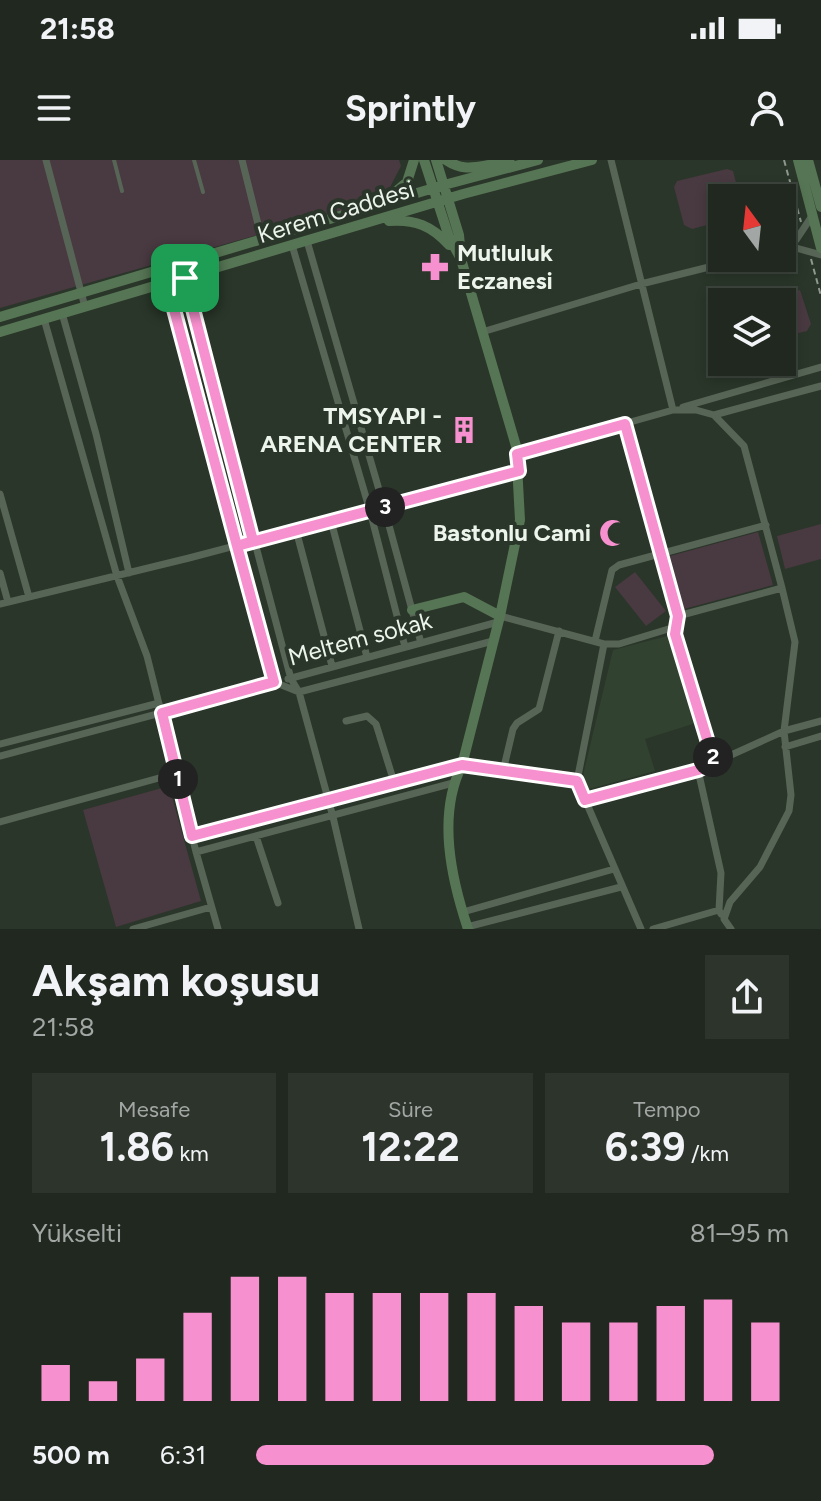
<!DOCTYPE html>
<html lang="tr">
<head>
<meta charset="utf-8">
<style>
	:root { --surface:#20281f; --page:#2d342c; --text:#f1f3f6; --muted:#a2a6a4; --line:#3d443d; --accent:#f790ce }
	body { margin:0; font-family:Figtree,sans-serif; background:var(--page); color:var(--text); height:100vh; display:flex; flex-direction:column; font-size:30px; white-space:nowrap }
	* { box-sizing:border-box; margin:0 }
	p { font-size:26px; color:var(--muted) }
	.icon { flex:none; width:44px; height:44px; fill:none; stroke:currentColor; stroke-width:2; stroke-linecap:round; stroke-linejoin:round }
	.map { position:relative; height:769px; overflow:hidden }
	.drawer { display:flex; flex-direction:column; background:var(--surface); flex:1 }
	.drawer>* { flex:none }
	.needle { width:52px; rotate:345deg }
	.buttons { position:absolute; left:708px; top:24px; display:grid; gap:16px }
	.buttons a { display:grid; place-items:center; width:88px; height:88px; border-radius:0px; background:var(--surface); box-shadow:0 4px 12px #0003,0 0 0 2px var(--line); font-size:40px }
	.pin { position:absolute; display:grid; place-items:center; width:68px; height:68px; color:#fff; margin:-34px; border-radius:16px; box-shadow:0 4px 12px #0006 }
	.km { position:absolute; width:40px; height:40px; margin:-20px; border-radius:50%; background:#222; color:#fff; font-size:22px; line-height:40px; text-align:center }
	.round { display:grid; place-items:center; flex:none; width:84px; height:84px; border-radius:0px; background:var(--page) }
	.headline { display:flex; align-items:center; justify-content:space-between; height:136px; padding:0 32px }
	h1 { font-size:44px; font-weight:700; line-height:60px }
	.stats { display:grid; grid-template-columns:repeat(3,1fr); gap:12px; height:136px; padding:8px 32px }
	.stats div { display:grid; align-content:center; border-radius:0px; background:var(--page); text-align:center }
	.stats b { font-size:40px; font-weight:700 }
	.stats small { font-size:22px; font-weight:400 }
	.stats p { font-size:22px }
	.chart { height:224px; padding:16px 32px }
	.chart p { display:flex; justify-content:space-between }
	.chart svg { width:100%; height:144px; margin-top:8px; stroke:var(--accent); stroke-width:6 }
	ul { padding:0 32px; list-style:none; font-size:26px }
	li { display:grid; grid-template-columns:128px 96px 1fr; align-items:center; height:60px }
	li i { height:20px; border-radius:10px; background:var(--accent) }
	.status { display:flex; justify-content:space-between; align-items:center; height:56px; padding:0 40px; background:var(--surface); direction:ltr }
	.status svg { height:22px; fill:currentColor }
	header { display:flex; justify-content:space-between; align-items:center; height:104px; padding:0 32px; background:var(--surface); font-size:36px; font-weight:700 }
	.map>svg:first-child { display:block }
</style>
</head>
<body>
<div class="status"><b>21:58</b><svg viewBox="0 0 49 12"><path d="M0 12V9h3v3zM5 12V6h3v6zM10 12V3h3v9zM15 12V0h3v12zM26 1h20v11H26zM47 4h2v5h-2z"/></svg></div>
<header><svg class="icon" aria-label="menu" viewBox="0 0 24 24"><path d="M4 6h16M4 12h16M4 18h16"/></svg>Sprintly<svg class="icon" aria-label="person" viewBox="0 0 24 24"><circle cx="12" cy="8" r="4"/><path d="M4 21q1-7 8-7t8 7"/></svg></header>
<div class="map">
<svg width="821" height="769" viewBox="0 0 821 769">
	<rect width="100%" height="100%" fill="#2a3629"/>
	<path fill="#314230" d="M 671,475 L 696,563 L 645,579 L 655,611 L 589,629 L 583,622 L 584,611 L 613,490 Z"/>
	<path fill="#493941" d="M 0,0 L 399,0 L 401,6 L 384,39 L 0,148 Z
		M 727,9 L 733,11 L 740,38 L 722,38 L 722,61 L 692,69 L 684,65 L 674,27 L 677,21 Z
		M 800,130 L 811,164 L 807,171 L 782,177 L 782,142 L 757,142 Z
		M 821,364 L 821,399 L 785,409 L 777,376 Z
		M 758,372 L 773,425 L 684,449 L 670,396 Z
		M 635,412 L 666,451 L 646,466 L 615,427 Z
		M 169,626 L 201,741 L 116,767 L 83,650 Z"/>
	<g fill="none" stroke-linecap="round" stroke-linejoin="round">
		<path stroke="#8e988d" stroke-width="2" stroke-dasharray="6 4" stroke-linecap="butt" d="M 784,0 L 801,62
			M 811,99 L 821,136"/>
		<path stroke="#576556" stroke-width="4" d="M 114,0 L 122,31
			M 194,0 L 203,32"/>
		<path stroke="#576556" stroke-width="7" d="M 46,0 L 85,147
			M 242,0 L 262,80
			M 307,81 L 384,347 L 421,483
			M 292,85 L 370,351 L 405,487
			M 789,86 L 821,95
			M 782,88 L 796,80 L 812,56
			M 185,118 L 291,519 L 299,532 L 493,481
			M 167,123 L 274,522 L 299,532 L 333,657 L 359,769
			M 62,153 L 96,274 L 129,413
			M 44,159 L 117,416 L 147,496 L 196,692 L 218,769
			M 482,172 L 641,124 L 745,98
			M 683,247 L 821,207
			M 673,250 L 696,250 L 714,255 L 744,286 L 782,428 L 678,456
			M 714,255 L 821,226
			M 625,264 L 678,456 L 675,474 L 714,602
			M 517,294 L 673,250 L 611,0
			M 0,334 L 29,437
			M 331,361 L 367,497
			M 296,370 L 332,506
			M 0,413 L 8,442
			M 0,444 L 189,398 L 519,311
			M 595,481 L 612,410 L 619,405 L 766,365
			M 604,484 L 619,484 L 675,467
			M 288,519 L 498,462
			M 346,561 L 367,556 L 376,564 L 394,622
			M 0,584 L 159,543
			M 785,587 L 821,576
			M 0,596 L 276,522
			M 698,610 L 721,713 L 719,750
			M 503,611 L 513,569 L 517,563 L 539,549 L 559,471
			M 577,621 L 641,769
			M 585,640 L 698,610 L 784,571 L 821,561
			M 0,662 L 177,613
			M 192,676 L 462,605 L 577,621 L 604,484 L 500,456
			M 256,676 L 278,743
			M 196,692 L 453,623
			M 463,752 L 614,709
			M 467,767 L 621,727
			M 133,769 L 211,747
			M 653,769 L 719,750 L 721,754
			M 731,769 L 724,759 L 730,742 L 760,707 L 789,651 L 791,635 L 784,571 L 795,482 L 782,428"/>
		<path stroke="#567554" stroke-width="10" d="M 424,0 L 449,77 L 461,99 L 516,286 L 520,360 L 500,456 L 462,605 C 437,655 451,718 468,769
			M 436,0 L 459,75 L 461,97
			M 446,0 C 470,16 485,1 511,4
			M 798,0 L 821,88
			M 808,0 L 821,47
			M 387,39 L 407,22 L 414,0
			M 389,61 C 415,59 432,66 449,85
			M 0,157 L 444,25 L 538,0
			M 0,172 L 463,34 L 592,0
			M 412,450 L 464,437 L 500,456"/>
	</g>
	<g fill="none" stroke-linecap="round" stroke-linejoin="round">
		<g stroke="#fff" stroke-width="16">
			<path id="route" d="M 185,118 L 253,381 L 237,386 L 274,522 L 162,553 L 192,676 L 462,605 L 577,621 L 585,640 L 698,610 L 714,602 L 675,474 L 678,456 L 625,264 L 517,294 L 519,311 L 237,386 L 167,123 L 185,118"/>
		</g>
		<use href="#route" stroke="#f790ce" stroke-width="10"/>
	</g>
	<defs>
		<g id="pharmacy-bare" transform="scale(2.16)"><path d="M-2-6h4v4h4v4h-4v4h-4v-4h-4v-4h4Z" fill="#f790ce" stroke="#2a3629" stroke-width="2.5" paint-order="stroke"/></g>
		<g id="building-bare" transform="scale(2.16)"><path d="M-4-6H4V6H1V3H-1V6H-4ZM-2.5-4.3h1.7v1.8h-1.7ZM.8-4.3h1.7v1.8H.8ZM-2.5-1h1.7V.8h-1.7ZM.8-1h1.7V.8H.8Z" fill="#f790ce" stroke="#2a3629" stroke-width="2.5" paint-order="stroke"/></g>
		<g id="mosque-bare" transform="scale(2.16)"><path d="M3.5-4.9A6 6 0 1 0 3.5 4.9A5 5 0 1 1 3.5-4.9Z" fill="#f790ce" stroke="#2a3629" stroke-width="2.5" paint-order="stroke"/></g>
	</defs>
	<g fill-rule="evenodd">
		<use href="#pharmacy-bare" x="435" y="107"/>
		<use href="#building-bare" x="464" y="270"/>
		<use href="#mosque-bare" x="613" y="373"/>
	</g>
	<g text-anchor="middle" stroke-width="8" stroke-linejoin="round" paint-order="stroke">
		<g font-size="24" fill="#ecf4eb" stroke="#2a3629">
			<text transform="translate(336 52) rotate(-17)" y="8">Kerem Caddesi</text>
			<text transform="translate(360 479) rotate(-15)" y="8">Meltem sokak</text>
		</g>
		<g font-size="24" font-weight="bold" fill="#ecf4eb" stroke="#2a3629" text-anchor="end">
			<text x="457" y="101" text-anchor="start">Mutluluk<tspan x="457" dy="28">Eczanesi</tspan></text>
			<text x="442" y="264">TMSYAPI -<tspan x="442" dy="28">ARENA CENTER</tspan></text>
			<text x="591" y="381">Bastonlu Cami</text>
		</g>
	</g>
</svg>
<div class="buttons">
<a><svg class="needle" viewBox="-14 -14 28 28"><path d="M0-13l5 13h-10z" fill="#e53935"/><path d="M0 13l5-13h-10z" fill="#a2a6a4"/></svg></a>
<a><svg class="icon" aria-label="layers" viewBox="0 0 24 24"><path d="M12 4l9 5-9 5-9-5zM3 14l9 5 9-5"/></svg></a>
</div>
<div class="pin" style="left:185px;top:118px;background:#1e9e55"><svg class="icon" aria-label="arrive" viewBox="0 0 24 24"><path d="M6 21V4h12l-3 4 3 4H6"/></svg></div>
<b class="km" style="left:178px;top:619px">1</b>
<b class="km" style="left:713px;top:597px">2</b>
<b class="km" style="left:385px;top:347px">3</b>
</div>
<section class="drawer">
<div class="headline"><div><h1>Akşam koşusu</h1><p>21:58</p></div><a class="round"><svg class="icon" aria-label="share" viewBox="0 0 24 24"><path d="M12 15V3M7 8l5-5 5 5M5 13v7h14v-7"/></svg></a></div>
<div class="stats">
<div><p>Mesafe</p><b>1.86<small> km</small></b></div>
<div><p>Süre</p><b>12:22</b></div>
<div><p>Tempo</p><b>6:39<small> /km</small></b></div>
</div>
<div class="chart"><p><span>Yükselti</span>81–95 m</p>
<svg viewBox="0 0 160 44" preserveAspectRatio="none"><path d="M5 44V33M15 44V38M25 44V31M35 44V17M45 44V6M55 44V6M65 44V11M75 44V11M85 44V11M95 44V11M105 44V15M115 44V20M125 44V20M135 44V15M145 44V13M155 44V20"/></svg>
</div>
<ul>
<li><b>500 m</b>6:31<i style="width:86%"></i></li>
</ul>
</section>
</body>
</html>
